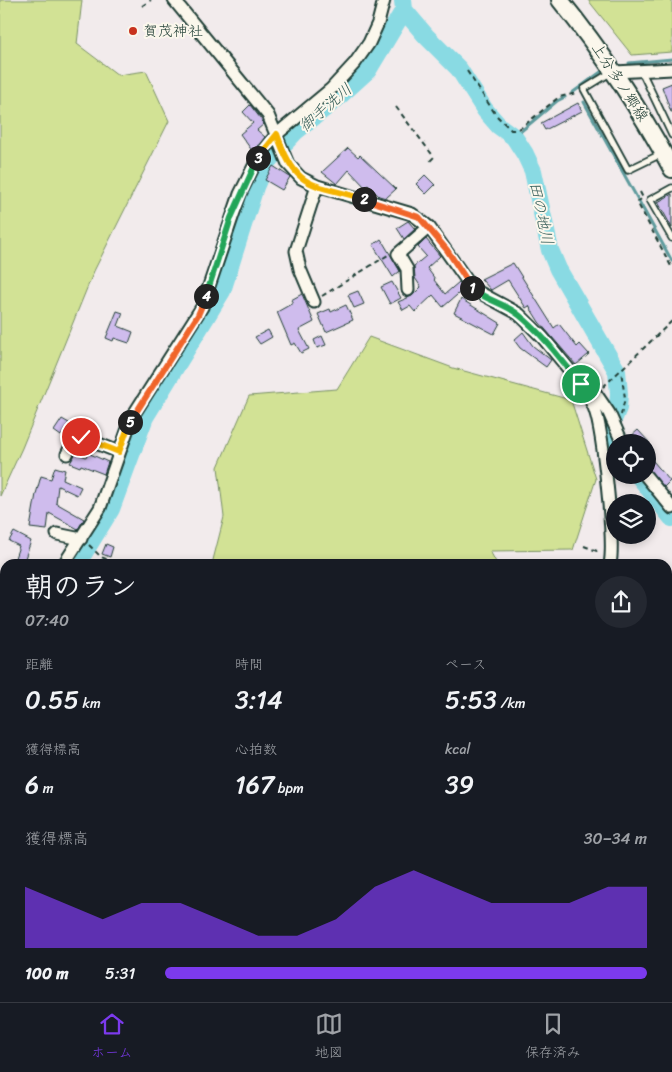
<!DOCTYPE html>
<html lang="ja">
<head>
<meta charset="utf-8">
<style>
	:root { --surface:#171b24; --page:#242831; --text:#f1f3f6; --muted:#9ea1a6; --line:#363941; --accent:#7c3aed }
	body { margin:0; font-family:Sriracha,"Klee One",sans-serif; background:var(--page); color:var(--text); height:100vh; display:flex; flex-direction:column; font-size:19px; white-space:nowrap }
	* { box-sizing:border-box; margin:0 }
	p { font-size:16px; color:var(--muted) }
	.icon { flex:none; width:28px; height:28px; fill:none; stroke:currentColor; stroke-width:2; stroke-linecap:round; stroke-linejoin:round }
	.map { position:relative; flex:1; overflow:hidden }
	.details { position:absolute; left:0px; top:559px; width:672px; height:444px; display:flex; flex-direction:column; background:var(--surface); border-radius:15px 15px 0 0; box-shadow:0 2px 8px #0003 }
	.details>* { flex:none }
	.fabs { position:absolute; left:606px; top:434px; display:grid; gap:10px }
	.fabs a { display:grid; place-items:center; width:50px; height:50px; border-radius:50%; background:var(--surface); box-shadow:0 2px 8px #0003; font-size:25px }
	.pin { position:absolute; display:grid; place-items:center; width:42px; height:42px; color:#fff; margin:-21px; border:2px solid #fff; border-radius:50%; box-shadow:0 1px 5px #0007 }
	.km { position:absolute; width:25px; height:25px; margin:-12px; border-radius:50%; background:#222; color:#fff; font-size:14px; line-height:25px; text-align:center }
	.round { display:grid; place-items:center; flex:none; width:52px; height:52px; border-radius:26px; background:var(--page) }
	.summary { display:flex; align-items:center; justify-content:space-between; height:85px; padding:0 25px }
	h1 { font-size:28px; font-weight:600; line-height:38px }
	.metrics { display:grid; grid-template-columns:repeat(3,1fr); gap:8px; height:85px; padding:5px 25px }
	.metrics div { display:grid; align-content:center }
	.metrics b { font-size:25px; font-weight:600 }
	.metrics small { font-size:14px; font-weight:400 }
	.metrics p { font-size:14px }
	.chart { height:140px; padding:10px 25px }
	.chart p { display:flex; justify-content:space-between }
	.chart svg { width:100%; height:90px; margin-top:5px; fill:var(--accent); opacity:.7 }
	ul { padding:0 25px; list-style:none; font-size:16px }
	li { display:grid; grid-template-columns:80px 60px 1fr; align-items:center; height:38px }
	li i { height:12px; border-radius:6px; background:var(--accent) }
	.menu { display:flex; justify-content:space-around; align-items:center; height:70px; border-top:1px solid var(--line); background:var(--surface); font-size:14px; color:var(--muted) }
	.menu a { display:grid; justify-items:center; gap:2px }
	.menu .active { color:var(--accent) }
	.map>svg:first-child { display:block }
</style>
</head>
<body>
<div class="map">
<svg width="672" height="1002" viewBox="0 0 672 1002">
	<rect width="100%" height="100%" fill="#f2ebec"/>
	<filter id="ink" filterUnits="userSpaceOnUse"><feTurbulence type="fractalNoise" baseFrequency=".02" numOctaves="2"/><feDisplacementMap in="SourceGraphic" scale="10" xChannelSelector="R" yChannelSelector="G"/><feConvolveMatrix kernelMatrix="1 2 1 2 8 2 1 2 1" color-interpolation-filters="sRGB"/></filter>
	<g filter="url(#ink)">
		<path fill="#d2e295" stroke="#789064" d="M 0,0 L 82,0 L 77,44 L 118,75 L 146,71 L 169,121 L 94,271 L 22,448 L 0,496 Z
			M 588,0 L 672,0 L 672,52 L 632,55 Z
			M 369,337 L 453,368 L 571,400 L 596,479 L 573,550 L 490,551 L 497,564 L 212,564 L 224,517 L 218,467 L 249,396 L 337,389 Z
			M 672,985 L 672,1002 L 638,1002 L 639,998 L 668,998 L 668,986 Z
			M 186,998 L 558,998 L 558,1002 L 187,1002 Z"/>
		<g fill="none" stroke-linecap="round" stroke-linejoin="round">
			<path stroke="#5f9b9d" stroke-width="3" d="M 629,63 L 672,59
				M 572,93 L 605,69
				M 584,102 L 672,261
				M 514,137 L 557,101 L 565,97"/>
			<path stroke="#89dae3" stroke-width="18" d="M 404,10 L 426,36 L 459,69 L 485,110 L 499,126 L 514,137 L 525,154 L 533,171 L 550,250 L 558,269 L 617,371 L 619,394 L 618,408 L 610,427 L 615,442
				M 638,475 L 672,518
				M 77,564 L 111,509 L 145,417 L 222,291 L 255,187 L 265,164 L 295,132 L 335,100 L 368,70 L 404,10 L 403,0
				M 668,637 L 672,628
				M 575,998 L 576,1002"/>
		</g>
		<path fill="#cfbced" stroke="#1f3d34" d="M 672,83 L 672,112 L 671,112 L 662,87 Z
			M 578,103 L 582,111 L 545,130 L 541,123 Z
			M 250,105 L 261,119 L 264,124 L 257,130 L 265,137 L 253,152 L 240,134 L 253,123 L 243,112 Z
			M 348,148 L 358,157 L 360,155 L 396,189 L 386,198 L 379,196 L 368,185 L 365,187 L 349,170 L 337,184 L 322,172 Z
			M 273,166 L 290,177 L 282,190 L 265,180 Z
			M 425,175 L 435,185 L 426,194 L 416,184 Z
			M 672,194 L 672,228 L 658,202 Z
			M 408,221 L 415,229 L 404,239 L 397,228 Z
			M 381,239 L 400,271 L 393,277 L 373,245 Z
			M 426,239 L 440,256 L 427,268 L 435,279 L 434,280 L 445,294 L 459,282 L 464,289 L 443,307 L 433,295 L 415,312 L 410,306 L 403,310 L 398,302 L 412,296 L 421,287 L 415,278 L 414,266 L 426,256 L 418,247 Z
			M 513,263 L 554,328 L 559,324 L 577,347 L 580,344 L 589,354 L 576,365 L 539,322 L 529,306 L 526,308 L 508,280 L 491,290 L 481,279 Z
			M 392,282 L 401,298 L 390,304 L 381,287 Z
			M 358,291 L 364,304 L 354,308 L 348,295 Z
			M 302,294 L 314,322 L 299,330 L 309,349 L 301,353 L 295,343 L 291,345 L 277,312 L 293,303 L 291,300 Z
			M 461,299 L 500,323 L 494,334 L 454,313 Z
			M 346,305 L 353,320 L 326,332 L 318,314 L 330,309 L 331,312 Z
			M 117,311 L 123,313 L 118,326 L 133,332 L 129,343 L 114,338 L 113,341 L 106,338 Z
			M 268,330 L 272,337 L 260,344 L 255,337 Z
			M 523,332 L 533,346 L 551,360 L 546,367 L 520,348 L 514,340 Z
			M 322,336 L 326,345 L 317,348 L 314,340 Z
			M 62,419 L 69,423 L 61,436 L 54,431 Z
			M 638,430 L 649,442 L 629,442 L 629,438 Z
			M 76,453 L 86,457 L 88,453 L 108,462 L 104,474 L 81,465 L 80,467 L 70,463 Z
			M 648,455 L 670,481 L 664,487 L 648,468 Z
			M 55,467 L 65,470 L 63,479 L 81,487 L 77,495 L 58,486 L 56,503 L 84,519 L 78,529 L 49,513 L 47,530 L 30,528 L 36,494 L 41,476 L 51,479 Z
			M 14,532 L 31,541 L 23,564 L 13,564 L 19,546 L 9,541 Z
			M 106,544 L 113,547 L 110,557 L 102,554 Z"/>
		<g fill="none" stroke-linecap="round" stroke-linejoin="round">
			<g stroke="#1f3d34" stroke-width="9">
				<path id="service" d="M 641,70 L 672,135
					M 610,73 L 584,89 L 628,170 L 661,154
					M 672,188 L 650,200 L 672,238
					M 668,808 L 672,803"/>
			</g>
			<g stroke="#1f3d34" stroke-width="15">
				<path id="minor" d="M 174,0 L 268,115 L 288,164 L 301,178 L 317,186 L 412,214 L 429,227 L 473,289 L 519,314 L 543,338 L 581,384 L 596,394 L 609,413 L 622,442
					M 615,72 L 672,69
					M 408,290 L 407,269 L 398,254 L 429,227
					M 314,302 L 300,269 L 296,251 L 317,186
					M 582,386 C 586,394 592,401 595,410 C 603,433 615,541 610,564
					M 67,454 L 74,440 L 81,437 L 119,452
					M 645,475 L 672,508
					M 57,534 L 81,539
					M 64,564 L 100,508 L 132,417 L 202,307 L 240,194 L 259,156 L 277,134 L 331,89 L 355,63 L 369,43 L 378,23 L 384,0
					M 0,703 L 5,702
					M 0,980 L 5,980
					M 40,998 L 44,1002
					M 563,998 L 563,1002
					M 20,1002 L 21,998
					M 612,1002 L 613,998"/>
			</g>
			<g stroke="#1f3d34" stroke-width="20">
				<path id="secondary" d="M 560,0 C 603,53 640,109 672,169
					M 668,846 L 672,833
					M 594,1002 L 597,998"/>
			</g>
			<path stroke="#1f3d34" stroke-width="2" stroke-dasharray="5 4" stroke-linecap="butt" d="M 142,6 L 151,0
				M 467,71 L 496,115 L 511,130 L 517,130 L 522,127 L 559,97 L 577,93
				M 396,107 L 434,157 L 429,162
				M 640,192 L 643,198 L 637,202 L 672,268
				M 322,296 L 388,255
				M 603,387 L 672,321
				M 621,415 L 625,398 L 621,371
				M 89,545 L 101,557 L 118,564
				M 584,546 L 597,551 L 600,549"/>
			<use href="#service" stroke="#fbf7ec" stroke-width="5.5"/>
			<use href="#minor" stroke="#fbf7ec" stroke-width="11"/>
			<use href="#secondary" stroke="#fbf7ec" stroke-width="16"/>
		</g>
	</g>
	<g fill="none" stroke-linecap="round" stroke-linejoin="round" filter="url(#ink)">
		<g stroke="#fff" stroke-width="10">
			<path id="split-1" d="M 472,288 C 486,301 505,303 519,315 C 543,334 562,361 581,384"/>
		</g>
		<g stroke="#fff" stroke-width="10">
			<path id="split-2" d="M 364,199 L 419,217 L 447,250 L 472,288"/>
		</g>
		<g stroke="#fff" stroke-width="10">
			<path id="split-3" d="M 258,158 L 277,134 C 296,191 312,183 364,199"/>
		</g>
		<g stroke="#fff" stroke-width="10">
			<path id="split-4" d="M 206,296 L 231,218 L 258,158"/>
		</g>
		<g stroke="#fff" stroke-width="10">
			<path id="split-5" d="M 130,422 L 198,315 L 206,296"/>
		</g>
		<g stroke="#fff" stroke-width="10">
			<path id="split-6" d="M 81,437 L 119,452 L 130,422"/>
		</g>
		<use href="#split-1" stroke="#22a559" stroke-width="6"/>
		<use href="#split-2" stroke="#f0652b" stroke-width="6"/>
		<use href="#split-3" stroke="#f5b400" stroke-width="6"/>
		<use href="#split-4" stroke="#22a559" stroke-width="6"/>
		<use href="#split-5" stroke="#f0652b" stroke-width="6"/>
		<use href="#split-6" stroke="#f5b400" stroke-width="6"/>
	</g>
	<circle fill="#c8321e" stroke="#fbf7ec" stroke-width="2" cx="133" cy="31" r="5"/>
	<g text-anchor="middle" stroke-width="4" stroke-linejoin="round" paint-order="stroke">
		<g font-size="15" fill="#1f3d34" stroke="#fbf7ec" text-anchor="start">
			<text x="143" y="36">賀茂神社</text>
		</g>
		<g font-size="15" fill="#1f3d34" stroke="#fbf7ec">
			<text transform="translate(620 82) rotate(57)" y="5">上分多ノ郷線</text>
		</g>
		<g font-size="16" font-style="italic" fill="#345c57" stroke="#fbf7ec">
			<text transform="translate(325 107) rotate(-41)" y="6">御手洗川</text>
			<text transform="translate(542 213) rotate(78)" y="6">田の地川</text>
		</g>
	</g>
</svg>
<div class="fabs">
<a><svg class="icon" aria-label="locate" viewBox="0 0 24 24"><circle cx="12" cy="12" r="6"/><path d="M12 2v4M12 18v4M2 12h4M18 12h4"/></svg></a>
<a><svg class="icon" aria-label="layers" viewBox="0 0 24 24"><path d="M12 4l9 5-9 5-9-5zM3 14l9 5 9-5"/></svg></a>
</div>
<div class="pin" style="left:581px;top:384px;background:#1e9e55"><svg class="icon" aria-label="arrive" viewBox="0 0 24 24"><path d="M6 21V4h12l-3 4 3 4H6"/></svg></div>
<div class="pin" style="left:81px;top:437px;background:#d93025"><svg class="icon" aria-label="check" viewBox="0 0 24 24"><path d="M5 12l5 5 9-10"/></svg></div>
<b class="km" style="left:472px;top:288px">1</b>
<b class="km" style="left:364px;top:199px">2</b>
<b class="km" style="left:258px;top:158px">3</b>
<b class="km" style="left:206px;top:296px">4</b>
<b class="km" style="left:130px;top:422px">5</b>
<section class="details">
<div class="summary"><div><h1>朝のラン</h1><p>07:40</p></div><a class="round"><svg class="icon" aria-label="share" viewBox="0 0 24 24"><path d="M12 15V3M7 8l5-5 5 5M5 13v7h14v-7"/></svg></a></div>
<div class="metrics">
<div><p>距離</p><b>0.55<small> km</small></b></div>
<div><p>時間</p><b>3:14</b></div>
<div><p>ペース</p><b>5:53<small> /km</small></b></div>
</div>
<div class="metrics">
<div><p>獲得標高</p><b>6<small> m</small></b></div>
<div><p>心拍数</p><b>167<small> bpm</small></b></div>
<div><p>kcal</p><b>39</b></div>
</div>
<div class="chart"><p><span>獲得標高</span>30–34 m</p>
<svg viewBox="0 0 160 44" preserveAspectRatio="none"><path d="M0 44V14L10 22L20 30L30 22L40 22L50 30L60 38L70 38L80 30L90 14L100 6L110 14L120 22L130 22L140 22L150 14L160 14V44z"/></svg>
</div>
<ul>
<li><b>100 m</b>5:31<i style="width:100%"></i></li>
</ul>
</section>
</div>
<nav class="menu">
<a class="active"><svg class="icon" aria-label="home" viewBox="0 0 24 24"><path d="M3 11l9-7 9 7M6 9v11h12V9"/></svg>ホーム</a>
<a><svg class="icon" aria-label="map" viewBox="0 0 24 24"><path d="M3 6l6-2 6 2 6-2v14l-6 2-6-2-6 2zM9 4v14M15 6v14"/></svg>地図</a>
<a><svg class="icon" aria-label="saved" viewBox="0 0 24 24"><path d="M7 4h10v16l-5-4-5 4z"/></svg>保存済み</a>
</nav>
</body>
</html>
